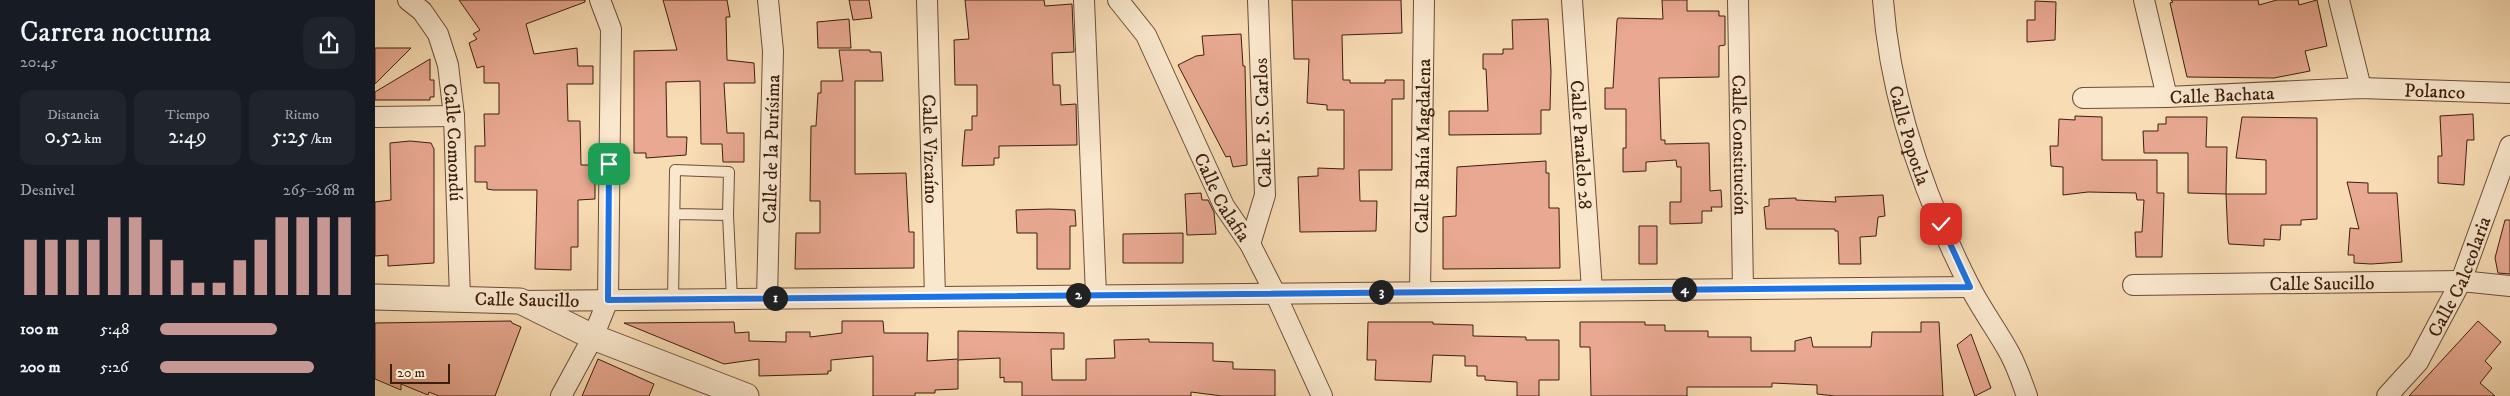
<!DOCTYPE html>
<html lang="es">
<head>
<meta charset="utf-8">
<style>
	:root { --surface:#171b24; --page:#20242c; --text:#f1f3f6; --muted:#9ea1a6; --accent:#c59692 }
	body { margin:0; font-family:"IM FELL DW Pica",serif; background:var(--page); color:var(--text); height:100vh; display:flex; flex-direction:column; font-size:19px; white-space:nowrap }
	* { box-sizing:border-box; margin:0 }
	p { font-size:16px; color:var(--muted) }
	.icon { flex:none; width:28px; height:28px; fill:none; stroke:currentColor; stroke-width:2; stroke-linecap:round; stroke-linejoin:round }
	.map { position:relative; flex:1; overflow:hidden }
	.details { display:flex; flex-direction:column; background:var(--surface); width:375px }
	.details>* { flex:none }
	.scale { position:absolute; left:15px; bottom:12px; width:60px; box-sizing:border-box; padding-left:5px; border:2px solid #3d1e0e; border-top:0; font-size:14px; line-height:18px; white-space:nowrap; color:#3d1e0e; -webkit-text-stroke:4px #fae8ce; paint-order:stroke }
	.pin { position:absolute; display:grid; place-items:center; width:42px; height:42px; color:#fff; margin:-21px; border-radius:10px; box-shadow:0 2px 8px #0006 }
	.km { position:absolute; width:25px; height:25px; margin:-12px; border-radius:50%; background:#222; color:#fff; font-size:14px; line-height:25px; text-align:center }
	.round { display:grid; place-items:center; flex:none; width:52px; height:52px; border-radius:15px; background:var(--page) }
	.headline { display:flex; align-items:center; justify-content:space-between; height:85px; padding:0 20px }
	h1 { font-size:28px; font-weight:600; line-height:38px }
	.stats { display:grid; grid-template-columns:repeat(3,1fr); gap:8px; height:85px; padding:5px 20px }
	.stats div { display:grid; align-content:center; border-radius:12px; background:var(--page); text-align:center }
	.stats b { font-size:21px; font-weight:600 }
	.stats small { font-size:14px; font-weight:400 }
	.stats p { font-size:14px }
	.chart { height:140px; padding:10px 20px }
	.chart p { display:flex; justify-content:space-between }
	.chart svg { width:100%; height:90px; margin-top:5px; stroke:var(--accent); stroke-width:6 }
	ul { padding:0 20px; list-style:none; font-size:16px }
	li { display:grid; grid-template-columns:80px 60px 1fr; align-items:center; height:38px }
	li i { height:12px; border-radius:6px; background:var(--accent) }
	main { display:flex; flex:1; min-height:0 }
	.map>svg:first-child { display:block }
</style>
</head>
<body>
<main>
<section class="details">
<div class="headline"><div><h1>Carrera nocturna</h1><p>20:45</p></div><a class="round"><svg class="icon" aria-label="share" viewBox="0 0 24 24"><path d="M12 15V3M7 8l5-5 5 5M5 13v7h14v-7"/></svg></a></div>
<div class="stats">
<div><p>Distancia</p><b>0.52<small> km</small></b></div>
<div><p>Tiempo</p><b>2:49</b></div>
<div><p>Ritmo</p><b>5:25<small> /km</small></b></div>
</div>
<div class="chart"><p><span>Desnivel</span>265–268 m</p>
<svg viewBox="0 0 160 44" preserveAspectRatio="none"><path d="M5 44V17M15 44V17M25 44V17M35 44V17M45 44V6M55 44V6M65 44V17M75 44V27M85 44V38M95 44V38M105 44V27M115 44V17M125 44V6M135 44V6M145 44V6M155 44V6"/></svg>
</div>
<ul>
<li><b>100 m</b>5:48<i style="width:60%"></i></li>
<li><b>200 m</b>5:26<i style="width:79%"></i></li>
</ul>
</section>
<div class="map">
<svg width="2135" height="396" viewBox="0 0 2135 396">
	<rect width="100%" height="100%" fill="#f8dcb4"/>
	<filter id="stains"><feTurbulence type="fractalNoise" baseFrequency=".004" numOctaves="4"/><feColorMatrix values="0 0 0 0 .2 0 0 0 0 .09 0 0 0 0 .02 0 0 0 .5 -.17"/></filter>
	<radialGradient id="worn" r=".72"><stop offset=".6" stop-color="#630" stop-opacity="0"/><stop offset="1" stop-color="#630" stop-opacity=".3"/></radialGradient>
	<path fill="#e8a891" stroke="#3d1e0e" d="M 84,0 L 210,0 L 210,2 L 151,24 L 159,54 L 202,48 L 203,66 L 218,66 L 218,84 L 192,84 L 193,121 L 205,121 L 206,165 L 220,165 L 220,199 L 203,200 L 203,247 L 196,247 L 196,270 L 160,269 L 162,190 L 118,190 L 112,189 L 112,182 L 100,182 L 100,146 L 110,146 L 109,114 L 124,114 L 124,83 L 109,83 L 109,66 L 102,68 L 94,43 L 102,39 L 98,34 L 105,30 Z
		M 288,0 L 352,0 L 355,17 L 351,17 L 352,60 L 379,63 L 380,83 L 349,83 L 352,133 L 369,133 L 369,162 L 348,162 L 347,144 L 326,144 L 325,81 L 291,82 L 292,137 L 312,137 L 311,155 L 271,158 L 271,153 L 259,153 L 259,51 L 302,50 Z
		M 474,0 L 494,0 L 497,18 L 478,20 Z
		M 590,0 L 669,0 L 670,6 L 697,4 L 699,52 L 677,53 L 678,85 L 685,85 L 686,105 L 701,104 L 702,145 L 624,146 L 624,158 L 619,158 L 619,165 L 587,166 L 590,130 L 597,130 L 597,116 L 602,116 L 602,85 L 580,85 L 579,40 L 594,39 Z
		M 917,0 L 1026,0 L 1027,33 L 967,35 L 968,80 L 975,80 L 975,83 L 1010,83 L 1010,80 L 1029,80 L 1029,99 L 1017,99 L 1017,170 L 984,170 L 985,201 L 1002,201 L 1001,231 L 925,232 L 923,177 L 943,176 L 943,168 L 969,169 L 969,110 L 952,110 L 952,105 L 932,103 L 934,59 L 919,59 Z
		M 1287,0 L 1312,0 L 1312,11 L 1344,11 L 1344,16 L 1350,16 L 1350,45 L 1344,46 L 1344,77 L 1284,78 L 1286,140 L 1290,140 L 1290,144 L 1334,143 L 1335,191 L 1346,190 L 1347,207 L 1336,207 L 1337,211 L 1327,211 L 1327,223 L 1295,224 L 1295,202 L 1306,202 L 1306,167 L 1302,167 L 1301,160 L 1271,162 L 1271,171 L 1248,172 L 1248,148 L 1251,148 L 1251,109 L 1230,109 L 1230,88 L 1238,88 L 1242,20 L 1243,18 L 1288,19 Z
		M 1796,0 L 1883,0 L 1884,5 L 1902,0 L 1923,0 L 1924,5 L 1942,0 L 1952,46 L 1930,51 L 1935,71 L 1899,78 L 1812,77 L 1795,3 L 1798,2 Z
		M 1660,1 L 1681,2 L 1680,40 L 1652,42 L 1652,20 L 1660,20 Z
		M 474,19 L 476,48 L 443,48 L 442,22 Z
		M 1173,19 L 1176,71 L 1175,110 L 1166,110 L 1166,134 L 1074,135 L 1074,111 L 1113,111 L 1111,69 L 1108,69 L 1108,54 L 1128,54 L 1128,49 L 1138,49 L 1137,20 Z
		M 866,34 L 868,66 L 870,66 L 872,165 L 858,167 L 855,156 L 851,157 L 803,65 L 821,56 L 829,55 L 827,36 Z
		M 0,48 L 36,48 L 0,84 Z
		M 464,50 L 495,50 L 495,52 L 506,52 L 508,81 L 480,81 L 480,174 L 531,173 L 534,232 L 539,232 L 539,268 L 420,269 L 421,233 L 445,233 L 445,201 L 435,201 L 436,126 L 441,126 L 443,93 L 446,93 L 446,81 L 468,81 Z
		M 55,59 L 55,80 L 59,80 L 59,97 L 55,97 L 55,100 L 0,100 L 0,92 Z
		M 2098,114 L 2099,140 L 2092,140 L 2089,185 L 2063,183 L 2063,156 L 2067,156 L 2065,116 Z
		M 1700,116 L 1727,117 L 1727,160 L 1782,160 L 1782,193 L 1789,193 L 1787,257 L 1761,257 L 1760,232 L 1767,232 L 1769,200 L 1762,200 L 1761,193 L 1713,192 L 1688,195 L 1688,167 L 1676,166 L 1675,146 L 1683,146 L 1684,119 L 1700,120 Z
		M 1791,117 L 1832,117 L 1831,147 L 1852,147 L 1851,194 L 1813,193 L 1813,153 L 1769,153 L 1768,131 L 1783,131 L 1783,124 L 1791,124 Z
		M 1867,117 L 1942,118 L 1942,219 L 1926,220 L 1926,225 L 1906,225 L 1905,240 L 1889,239 L 1889,246 L 1854,244 L 1853,240 L 1851,194 L 1891,194 L 1891,160 L 1861,158 Z
		M 35,141 L 56,143 L 59,149 L 59,263 L 13,266 L 13,255 L 0,256 L 0,202 L 16,200 L 15,143 Z
		M 1171,161 L 1171,173 L 1174,173 L 1174,208 L 1184,208 L 1185,268 L 1068,269 L 1068,217 L 1081,216 L 1082,167 Z
		M 1972,182 L 1993,183 L 1993,193 L 2022,193 L 2027,262 L 1996,264 L 1979,263 L 1979,255 L 1973,255 L 1975,228 L 1984,229 Z
		M 826,193 L 827,200 L 833,200 L 839,212 L 841,234 L 812,235 L 810,194 Z
		M 1508,195 L 1510,216 L 1503,217 L 1501,236 L 1485,237 L 1486,264 L 1464,264 L 1463,231 L 1460,231 L 1460,229 L 1391,229 L 1389,207 L 1394,206 L 1394,199 L 1421,198 L 1421,200 L 1461,202 L 1460,197 Z
		M 675,209 L 700,210 L 701,226 L 695,226 L 695,269 L 662,269 L 662,233 L 642,233 L 641,210 Z
		M 2130,220 L 2135,220 L 2135,274 L 2123,273 L 2120,258 Z
		M 1264,226 L 1282,226 L 1282,264 L 1264,264 Z
		M 808,233 L 808,263 L 748,263 L 748,234 Z
		M 136,321 L 137,323 L 146,327 L 120,396 L 64,396 L 54,392 L 53,395 L 26,384 L 26,390 L 0,379 L 0,323 Z
		M 467,321 L 508,321 L 509,333 L 553,333 L 552,361 L 583,359 L 583,331 L 689,333 L 689,349 L 676,349 L 677,380 L 711,380 L 711,359 L 740,358 L 739,340 L 774,339 L 774,342 L 838,343 L 838,361 L 858,362 L 858,369 L 900,370 L 900,396 L 847,396 L 816,392 L 816,396 L 647,396 L 647,382 L 629,382 L 629,377 L 625,378 L 625,358 L 583,360 L 583,389 L 560,390 L 560,393 L 540,393 L 540,396 L 498,396 L 498,356 L 456,360 L 456,371 L 453,371 L 453,374 L 384,376 L 384,359 L 349,364 L 249,323 L 359,322 L 360,333 L 374,332 L 374,341 L 411,342 L 411,332 L 435,332 L 435,337 L 467,333 Z
		M 2103,321 L 2126,342 L 2110,361 L 2117,368 L 2105,383 L 2120,396 L 2034,396 Z
		M 993,322 L 1058,322 L 1058,324 L 1098,325 L 1098,336 L 1151,337 L 1151,340 L 1184,340 L 1184,380 L 1164,380 L 1164,396 L 1142,396 L 1142,382 L 1110,380 L 1110,376 L 1102,376 L 1102,366 L 1090,366 L 1090,356 L 1058,355 L 1056,382 L 1000,380 L 1001,360 L 992,360 Z
		M 1205,322 L 1270,322 L 1270,325 L 1290,325 L 1290,331 L 1333,331 L 1333,337 L 1376,337 L 1376,351 L 1420,351 L 1420,341 L 1436,337 L 1438,347 L 1496,347 L 1497,332 L 1546,332 L 1546,322 L 1564,322 L 1568,396 L 1460,396 L 1442,394 L 1442,385 L 1397,383 L 1397,387 L 1312,387 L 1312,396 L 1216,396 L 1215,347 L 1205,347 Z
		M 1596,334 L 1616,388 L 1600,396 L 1582,345 Z
		M 223,359 L 279,384 L 274,396 L 207,396 Z"/>
	<g fill="none" stroke-linecap="round" stroke-linejoin="round">
		<g stroke="#6c4e38" stroke-width="12">
			<path id="service" d="M 301,214 L 353,215
				M 298,300 L 300,170 L 354,172 L 353,215 L 357,299"/>
		</g>
		<g stroke="#6c4e38" stroke-width="22">
			<g id="minor">
				<path id="s1" d="M 33,0 L 47,11 L 63,34 L 73,65 L 79,116 L 85,298"/>
				<path id="s2" d="M 552,0 L 560,297"/>
				<path d="M 709,0 L 721,295"/>
				<path id="s3" d="M 743,0 L 771,35 L 849,206 L 875,244 L 900,293 L 947,396"/>
				<path id="s4" d="M 1197,0 L 1217,290"/>
				<path id="s5" d="M 1363,0 L 1368,289"/>
				<path id="s6" d="M 1508,0 C 1515,98 1550,198 1594,285 C 1606,309 1622,330 1635,354 C 1642,367 1647,382 1652,396"/>
				<path d="M 1769,0 L 1792,97"/>
				<path d="M 1964,0 L 1986,88"/>
				<path id="s7" d="M 1708,98 L 1792,97 L 1986,88 L 2135,93"/>
				<path d="M 0,117 L 79,116"/>
				<path d="M 875,244 L 890,195 L 883,0"/>
				<path id="s8" d="M 1758,285 L 2086,281 L 2135,286"/>
				<path id="s9" d="M 1045,292 L 1049,0"/>
				<path id="s10" d="M 392,298 L 398,51 L 393,0"/>
				<path d="M 145,301 L 1595,287"/>
				<path d="M 186,396 L 218,337 L 233,300 L 236,29 L 225,0"/>
				<path id="s11" d="M 2012,396 L 2043,362 L 2086,281 L 2135,146"/>
			</g>
		</g>
		<g stroke="#6c4e38" stroke-width="27">
			<path id="tertiary" d="M 0,297 L 145,301 L 218,337 L 371,396"/>
		</g>
		<use href="#service" stroke="#fae8ce" stroke-width="10"/>
		<use href="#minor" stroke="#fae8ce" stroke-width="20"/>
		<use href="#tertiary" stroke="#fae8ce" stroke-width="25"/>
	</g>
	<g fill="none" stroke-linecap="round" stroke-linejoin="round">
		<g stroke="#fff" stroke-width="10">
			<path id="route" d="M 234,164 L 233,300 L 1595,287 L 1566,224"/>
		</g>
		<use href="#route" stroke="#1a73e8" stroke-width="6"/>
	</g>
	<g text-anchor="middle" stroke-width="4" stroke-linejoin="round" paint-order="stroke">
		<g font-size="19" fill="#3d1e0e" stroke="#fae8ce">
			<text dy="7" stroke="none"><textPath href="#s7" startOffset="352">Polanco</textPath></text>
			<text dy="7" stroke="none"><textPath href="#s7" startOffset="139">Calle Bachata</textPath></text>
			<text transform="translate(887 123) rotate(-92)" y="7">Calle P. S. Carlos</text>
			<text dy="7" stroke="none"><textPath href="#s6" startOffset="138">Calle Popotla</textPath></text>
			<text dy="7" stroke="none"><textPath href="#s1" startOffset="156">Calle Comondú</textPath></text>
			<text dy="7" stroke="none"><textPath href="#s5" startOffset="145">Calle Constitución</textPath></text>
			<text dy="7" stroke="none"><textPath href="#s4" startOffset="145">Calle Paralelo 28</textPath></text>
			<text dy="7" stroke="none"><textPath href="#s9" startOffset="146">Calle Bahía Magdalena</textPath></text>
			<text dy="7" stroke="none"><textPath href="#s2" startOffset="149">Calle Vizcaíno</textPath></text>
			<text dy="7" stroke="none"><textPath href="#s10" startOffset="149">Calle de la Purísima</textPath></text>
			<text dy="7" stroke="none"><textPath href="#s3" startOffset="224">Calle Calafia</textPath></text>
			<text dy="7" stroke="none"><textPath href="#s11" startOffset="141">Calle Calceolaria</textPath></text>
			<text dy="7" stroke="none"><textPath href="#s8" startOffset="189">Calle Saucillo</textPath></text>
			<text transform="translate(152 299) rotate(1)" y="7">Calle Saucillo</text>
		</g>
	</g>
	<rect width="100%" height="100%" filter="url(#stains)"/>
	<rect width="100%" height="100%" fill="url(#worn)"/>
</svg>
<div class="scale">20 m</div>
<div class="pin" style="left:234px;top:164px;background:#1e9e55"><svg class="icon" aria-label="arrive" viewBox="0 0 24 24"><path d="M6 21V4h12l-3 4 3 4H6"/></svg></div>
<div class="pin" style="left:1566px;top:224px;background:#d93025"><svg class="icon" aria-label="check" viewBox="0 0 24 24"><path d="M5 12l5 5 9-10"/></svg></div>
<b class="km" style="left:400px;top:298px">1</b>
<b class="km" style="left:703px;top:295px">2</b>
<b class="km" style="left:1006px;top:292px">3</b>
<b class="km" style="left:1309px;top:289px">4</b>
</div>
</main>
</body>
</html>
